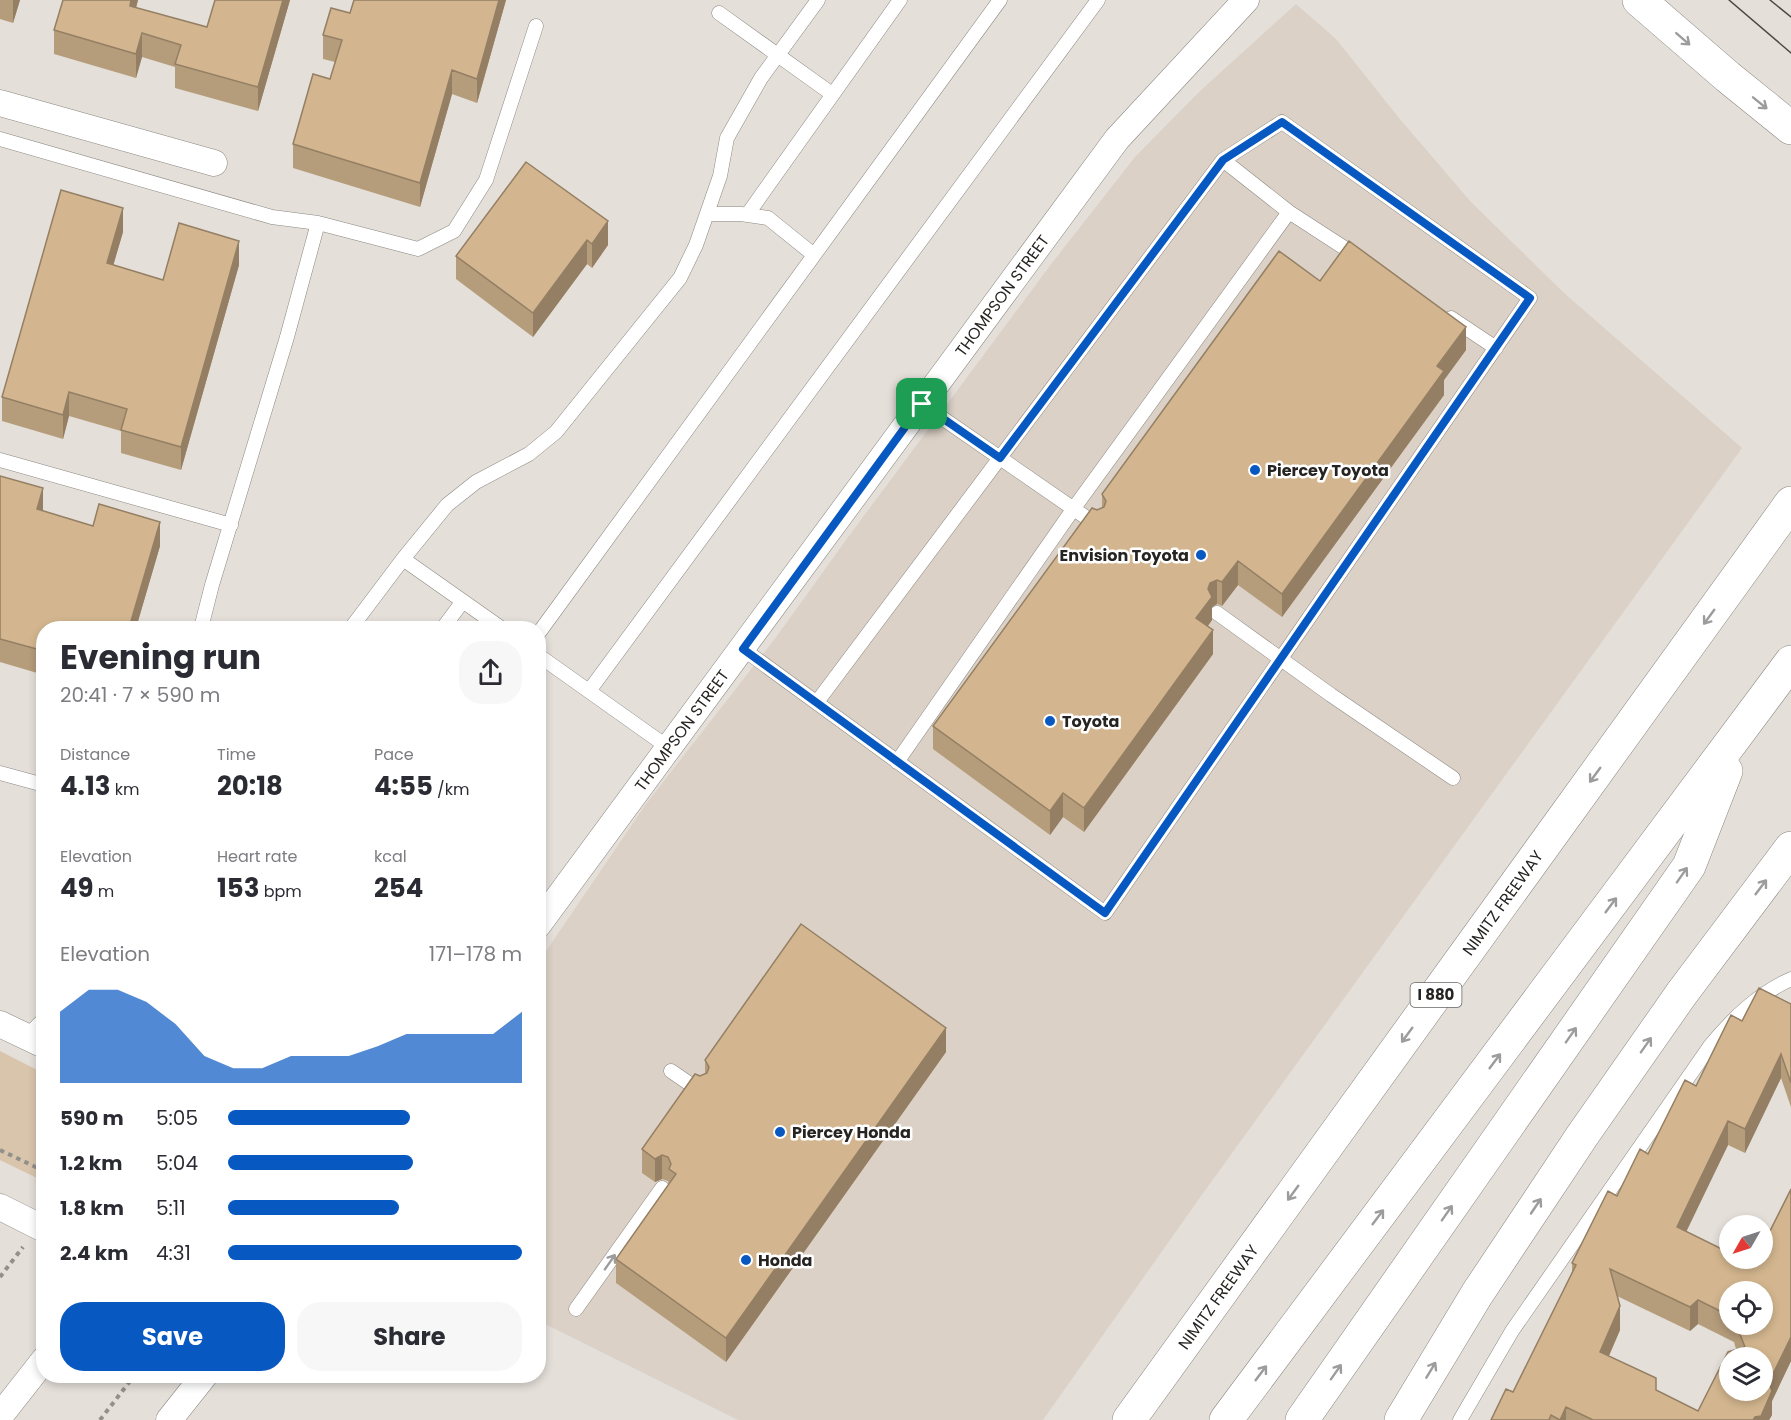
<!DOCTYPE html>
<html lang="en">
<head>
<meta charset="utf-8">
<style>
	:root { --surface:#fff; --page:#f7f7f7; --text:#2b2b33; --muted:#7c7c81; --accent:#0858c2 }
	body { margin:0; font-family:Poppins,sans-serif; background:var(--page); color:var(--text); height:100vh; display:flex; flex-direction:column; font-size:22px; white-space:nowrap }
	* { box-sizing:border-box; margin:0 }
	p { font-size:20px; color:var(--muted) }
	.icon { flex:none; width:33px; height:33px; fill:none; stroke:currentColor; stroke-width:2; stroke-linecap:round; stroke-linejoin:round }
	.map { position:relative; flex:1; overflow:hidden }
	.details { position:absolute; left:36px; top:621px; width:510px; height:762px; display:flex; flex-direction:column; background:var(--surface); border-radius:24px; box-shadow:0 3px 9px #0003 }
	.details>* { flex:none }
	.needle { width:39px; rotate:231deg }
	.fabs { position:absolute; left:1719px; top:1215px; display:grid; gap:12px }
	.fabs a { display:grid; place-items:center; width:54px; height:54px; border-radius:50%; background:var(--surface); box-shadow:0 3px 9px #0003; font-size:30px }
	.pin { position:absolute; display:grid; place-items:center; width:51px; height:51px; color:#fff; margin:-26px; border-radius:12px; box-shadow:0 3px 9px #0006 }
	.round { display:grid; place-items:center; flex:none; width:63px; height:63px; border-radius:24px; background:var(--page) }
	.head { display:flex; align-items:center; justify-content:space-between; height:102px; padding:0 24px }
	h1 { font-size:33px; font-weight:700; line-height:45px }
	.figures { display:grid; grid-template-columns:repeat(3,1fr); gap:9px; height:102px; padding:6px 24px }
	.figures div { display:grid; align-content:center }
	.figures b { font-size:26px; font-weight:700 }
	.figures small { font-size:16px; font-weight:400 }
	.figures p { font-size:16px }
	.chart { height:168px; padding:12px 24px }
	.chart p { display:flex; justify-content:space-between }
	.chart svg { width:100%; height:108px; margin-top:6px; fill:var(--accent); opacity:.7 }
	.button { display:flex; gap:12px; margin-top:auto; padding:12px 24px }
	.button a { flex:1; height:69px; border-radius:24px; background:var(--accent); color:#fff; font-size:24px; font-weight:700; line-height:69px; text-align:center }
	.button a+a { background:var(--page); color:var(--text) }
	ul { padding:0 24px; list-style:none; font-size:20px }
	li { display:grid; grid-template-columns:96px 72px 1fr; align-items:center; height:45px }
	li i { height:15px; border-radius:8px; background:var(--accent) }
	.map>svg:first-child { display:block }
</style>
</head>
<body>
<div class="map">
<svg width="1791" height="1420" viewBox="0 0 1791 1420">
	<rect width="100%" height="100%" fill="#e4dfd9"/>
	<path fill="#dbd1c6" d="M 1296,4 L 1336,39 L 1399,118 L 1471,202 L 1564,293 L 1742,448 L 1201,1196 L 1043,1420 L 738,1420 L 539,1321 L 538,963 L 646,804 L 777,636 L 846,540 L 1052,263 L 1135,157 L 1199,92 Z"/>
	<path fill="#d9c5ac" d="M 0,1051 L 43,1073 L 43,1181 L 0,1160 Z"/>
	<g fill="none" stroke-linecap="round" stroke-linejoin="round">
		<g stroke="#8c8882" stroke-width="15">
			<path id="service" d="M 719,13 L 832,94
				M 0,139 L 272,217 L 318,223 L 418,249 L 454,231 L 486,180 L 536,26
				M 1223,160 L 1289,212
				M 707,214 L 741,214 L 768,218 L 814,255
				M 747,215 L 900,0
				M 1451,318 L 1496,348
				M 922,404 L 1097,525
				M 0,460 L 231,525
				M 403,559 L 501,628
				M 1217,613 L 1331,695 L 1453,778
				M 201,628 L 212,585 L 287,337 L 318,223
				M 351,628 L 403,559 L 447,505 L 476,482 L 529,454 L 556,432 L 680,278 L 696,245 L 720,176 L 727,138 L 761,78 L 818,0
				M 443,628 L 463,601
				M 538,634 L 1000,0
				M 743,649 L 1105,913 L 1530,298 L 1282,122 L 1223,160 L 817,702
				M 538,655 L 669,748
				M 589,691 L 1098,0
				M 897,762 L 1074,508 L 1289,212 L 1360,258
				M 0,773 L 44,785
				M 26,1037 L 44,1019
				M 671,1071 L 700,1091
				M 576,1309 L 662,1188
				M 1460,1420 L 1512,1331 L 1710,1046 C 1733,1018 1758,994 1791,979"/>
		</g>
		<g stroke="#8c8882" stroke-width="27">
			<g id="minor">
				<path d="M 0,103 L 214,163"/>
				<path id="s1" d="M 538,925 L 1117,139 L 1246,0"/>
				<path d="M 0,1024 L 44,1045"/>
				<path d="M 0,1207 L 44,1229"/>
				<path d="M 0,1416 L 44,1360"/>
				<path d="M 169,1420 L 204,1376"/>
			</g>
		</g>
		<g stroke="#8c8882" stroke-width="34">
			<path id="primary" d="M 1639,0 L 1728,77 L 1791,128"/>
		</g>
		<g stroke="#8c8882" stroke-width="34">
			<g id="motorway">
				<path id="s2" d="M 1129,1420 L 1791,503"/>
				<path d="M 1226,1420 L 1791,662"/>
				<path d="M 1302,1420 L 1689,866 L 1726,771"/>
				<path d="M 1401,1420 L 1477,1294 L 1582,1136 L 1682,993 L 1791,848"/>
			</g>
		</g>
		<path stroke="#938f8b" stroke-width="4" stroke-dasharray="4.5 4.5" stroke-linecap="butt" d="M 0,1150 L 44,1171
			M 0,1277 L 23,1247
			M 100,1420 L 134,1376"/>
		<use href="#service" stroke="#fff" stroke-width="14"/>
		<use href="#minor" stroke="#fff" stroke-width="26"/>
		<use href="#primary" stroke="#fff" stroke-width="33"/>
		<use href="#motorway" stroke="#fff" stroke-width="33"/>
		<path stroke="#4a4745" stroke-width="1.5" d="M 1729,0 L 1791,53
			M 1770,0 L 1791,17"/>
	</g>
	<path fill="#b59d7b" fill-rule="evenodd" d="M 0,0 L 20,0 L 13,23 L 0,19 Z
		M 63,0 L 138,0 L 136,8 L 207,27 L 290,0 L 258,111 L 175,88 L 175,67 L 142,57 L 136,78 L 54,54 L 54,30 Z
		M 506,0 L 477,103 L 452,94 L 420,207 L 293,168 L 293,144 L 330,79 L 335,62 L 323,59 L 323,35 L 350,13 Z
		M 526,162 L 608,245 L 592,268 L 587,264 L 533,337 L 456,279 L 456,256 Z
		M 123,232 L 113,265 L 163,280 L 239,265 L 181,470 L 121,453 L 121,431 L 69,416 L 63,439 L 2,421 L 2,397 Z
		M 1320,281 L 1466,350 L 1444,380 L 1444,395 L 1282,617 L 1238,585 L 1222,606 L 1217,604 L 1212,607 L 1212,620 L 1208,626 L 1213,654 L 1084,832 L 1063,817 L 1050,835 L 933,749 L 933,726 L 1097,510 L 1102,508 L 1102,494 Z
		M 0,476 L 43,511 L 160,546 L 136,628 L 44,628 L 44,675 L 0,662 Z
		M 44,702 L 44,735 L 41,734 L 41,711 Z
		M 1759,988 L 1791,1004 L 1791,1107 L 1781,1078 L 1745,1153 L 1728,1145 L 1686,1231 L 1730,1253 L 1730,1258 L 1741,1258 L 1754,1265 L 1757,1258 L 1762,1258 L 1762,1247 L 1791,1189 L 1791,1361 L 1772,1401 L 1772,1415 L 1769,1420 L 1491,1420 L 1506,1389 L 1513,1392 L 1572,1273 L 1572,1263 L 1608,1191 L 1617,1196 L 1640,1149 L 1648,1154 L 1685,1080 L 1696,1086 L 1731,1015 L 1742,1021 ZM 1730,1292 L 1762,1292 L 1762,1324 L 1730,1324 ZM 1617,1296 L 1690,1331 L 1698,1324 L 1734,1342 L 1736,1349 L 1728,1352 L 1698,1411 L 1656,1390 L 1656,1378 L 1609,1356 L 1620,1330 L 1620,1306 ZM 1730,1358 L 1762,1358 L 1762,1390 L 1730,1390 Z
		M 946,1052 L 726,1362 L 616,1283 L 616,1259 L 669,1184 L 668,1181 L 662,1179 L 655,1182 L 642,1173 L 642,1149 L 700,1076 L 705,1074 L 705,1060 Z"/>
	<path fill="#947f64" d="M 13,0 L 20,0 L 13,23 Z
		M 131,0 L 138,0 L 130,30 L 130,6 Z
		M 283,0 L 290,0 L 258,111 L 258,87 Z
		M 499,0 L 506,0 L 477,103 L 477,79 Z
		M 142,33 L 142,57 L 136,78 L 136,54 Z
		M 452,70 L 452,94 L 420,207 L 420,183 Z
		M 123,208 L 123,232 L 107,287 L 107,263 Z
		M 608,221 L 608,245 L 592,268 L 592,244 Z
		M 587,240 L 587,264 L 533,337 L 533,313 Z
		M 239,241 L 239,265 L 181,470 L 181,447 Z
		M 1466,327 L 1466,350 L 1444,380 L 1444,395 L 1282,617 L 1282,594 L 1437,366 Z
		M 69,392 L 69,416 L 63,439 L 63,415 Z
		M 43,488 L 43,512 L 37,509 Z
		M 160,522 L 160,546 L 136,628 L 129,628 Z
		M 1238,561 L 1238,585 L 1222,606 L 1222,582 Z
		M 1217,580 L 1217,604 L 1212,607 L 1212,620 L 1196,642 L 1196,618 L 1210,583 Z
		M 1213,630 L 1213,654 L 1084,832 L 1084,808 Z
		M 1063,793 L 1063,817 L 1050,835 L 1050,811 Z
		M 946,1028 L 946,1052 L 726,1362 L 726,1338 Z
		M 1781,1054 L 1781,1078 L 1745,1153 L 1745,1129 Z
		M 1728,1121 L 1728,1145 L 1677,1251 L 1677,1227 Z
		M 662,1155 L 662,1179 L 655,1182 L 655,1159 Z
		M 1698,1300 L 1698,1324 L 1690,1331 L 1690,1307 Z
		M 1620,1306 L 1620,1330 L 1600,1376 L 1600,1352 Z
		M 1791,1337 L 1791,1361 L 1772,1401 L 1772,1415 L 1769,1420 L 1753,1420 L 1769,1382 Z
		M 1566,1407 L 1566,1420 L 1560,1420 Z"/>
	<path fill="#d3b68f" stroke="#947f64" stroke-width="1.5" fill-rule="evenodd" d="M 63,0 L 131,0 L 130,6 L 207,27 L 215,0 L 283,0 L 258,87 L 175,64 L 181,45 L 142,33 L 136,54 L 54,30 Z
		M 354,0 L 499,0 L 477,79 L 452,70 L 420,183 L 293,144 L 313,74 L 330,79 L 342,40 L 323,35 L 331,8 L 350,13 Z
		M 526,162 L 608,221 L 592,244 L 587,240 L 533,313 L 456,256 Z
		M 61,190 L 123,208 L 107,263 L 163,280 L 179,223 L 239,241 L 181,447 L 121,430 L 127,409 L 69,392 L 63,415 L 2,397 Z
		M 1349,241 L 1466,327 L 1437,366 L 1444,371 L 1282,594 L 1238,561 L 1222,582 L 1217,580 L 1210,583 L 1208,589 L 1212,597 L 1196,618 L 1213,630 L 1084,808 L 1063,793 L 1050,811 L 933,726 L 1092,508 L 1097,510 L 1104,507 L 1106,501 L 1102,494 L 1279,251 L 1320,281 Z
		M 0,476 L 43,488 L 37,509 L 93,526 L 99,504 L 160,522 L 129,628 L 44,628 L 44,651 L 0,639 Z
		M 44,702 L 44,711 L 41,711 Z
		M 801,924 L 946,1028 L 726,1338 L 616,1259 L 676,1174 L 669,1169 L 671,1164 L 668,1157 L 662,1155 L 655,1159 L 642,1149 L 695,1074 L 700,1076 L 707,1073 L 709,1067 L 705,1060 Z
		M 1759,988 L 1791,1004 L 1791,1083 L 1781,1054 L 1745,1129 L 1728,1121 L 1677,1227 L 1730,1253 L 1730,1258 L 1741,1258 L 1754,1265 L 1757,1258 L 1762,1258 L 1762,1247 L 1791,1189 L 1791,1337 L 1769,1382 L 1772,1391 L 1761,1416 L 1755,1417 L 1753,1420 L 1593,1420 L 1566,1407 L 1560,1420 L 1551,1415 L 1549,1420 L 1491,1420 L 1506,1389 L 1513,1392 L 1576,1265 L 1572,1263 L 1608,1191 L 1617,1196 L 1640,1149 L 1648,1154 L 1685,1080 L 1696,1086 L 1731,1015 L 1742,1021 ZM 1610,1269 L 1690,1307 L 1698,1300 L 1730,1316 L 1730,1292 L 1762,1292 L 1762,1324 L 1736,1324 L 1745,1347 L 1728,1352 L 1698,1411 L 1656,1390 L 1656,1378 L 1600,1352 L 1620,1306 ZM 1730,1358 L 1762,1358 L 1762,1390 L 1730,1390 Z"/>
	<defs><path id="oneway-shaft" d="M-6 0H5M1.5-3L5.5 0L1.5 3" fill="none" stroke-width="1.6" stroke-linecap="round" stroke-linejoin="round" transform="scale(1.5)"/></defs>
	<g stroke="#9d9c9c">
		<use href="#oneway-shaft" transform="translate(1683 39) rotate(41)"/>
		<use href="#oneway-shaft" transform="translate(1760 103) rotate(39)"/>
		<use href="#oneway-shaft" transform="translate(1709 617) rotate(126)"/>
		<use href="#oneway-shaft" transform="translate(1595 775) rotate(126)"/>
		<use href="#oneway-shaft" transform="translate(1682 875) rotate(-55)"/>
		<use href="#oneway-shaft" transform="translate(1761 887) rotate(-53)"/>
		<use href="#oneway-shaft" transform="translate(1611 905) rotate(-53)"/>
		<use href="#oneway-shaft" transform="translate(1407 1035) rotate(126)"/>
		<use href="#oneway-shaft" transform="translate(1571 1035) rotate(-55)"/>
		<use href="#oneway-shaft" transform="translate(1646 1045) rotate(-55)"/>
		<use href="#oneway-shaft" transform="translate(1495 1061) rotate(-53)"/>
		<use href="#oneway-shaft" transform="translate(1293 1193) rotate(126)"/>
		<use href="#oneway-shaft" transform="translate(1536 1206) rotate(-56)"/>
		<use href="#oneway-shaft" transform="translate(1447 1213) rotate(-55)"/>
		<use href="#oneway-shaft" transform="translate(1378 1217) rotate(-53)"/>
		<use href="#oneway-shaft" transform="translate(610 1262) rotate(-55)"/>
		<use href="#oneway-shaft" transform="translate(1431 1370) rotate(-59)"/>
		<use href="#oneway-shaft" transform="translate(1336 1372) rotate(-55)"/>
		<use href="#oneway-shaft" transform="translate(1261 1373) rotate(-53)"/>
	</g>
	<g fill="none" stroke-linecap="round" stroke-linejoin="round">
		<g stroke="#fff" stroke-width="12">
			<path id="route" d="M 1282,122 L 1530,298 L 1105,913 L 743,649 L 922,404 L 1000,458 L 1223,160 Z"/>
		</g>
		<use href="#route" stroke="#0858c2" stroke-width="8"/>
	</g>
	<g fill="#0858c2" stroke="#fff" stroke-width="2">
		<circle cx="1255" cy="470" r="6"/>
		<circle cx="1201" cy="555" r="6"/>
		<circle cx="1050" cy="721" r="6"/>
		<circle cx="780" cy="1132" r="6"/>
		<circle cx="746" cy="1260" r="6"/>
	</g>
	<g text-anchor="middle" stroke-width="5" stroke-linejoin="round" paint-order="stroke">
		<rect fill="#fff" stroke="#676664" stroke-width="1.5" x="1410.5" y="983" width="51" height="24" rx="4.5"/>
		<g font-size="15" font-weight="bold" fill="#262422">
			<text x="1436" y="1000">I 880</text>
		</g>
		<g font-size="16" fill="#262422" stroke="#fff">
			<text dy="6" stroke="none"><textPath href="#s1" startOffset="782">THOMPSON STREET</textPath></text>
			<text dy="6" stroke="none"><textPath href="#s1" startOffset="242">THOMPSON STREET</textPath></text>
			<text dy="6" stroke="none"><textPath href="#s2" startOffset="638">NIMITZ FREEWAY</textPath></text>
			<text dy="6" stroke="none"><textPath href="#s2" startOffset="152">NIMITZ FREEWAY</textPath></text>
		</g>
		<g font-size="16" font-weight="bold" fill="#262422" stroke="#fff" text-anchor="start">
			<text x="1267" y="476">Piercey Toyota</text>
			<text x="1189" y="561" text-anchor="end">Envision Toyota</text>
			<text x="1062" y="727">Toyota</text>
			<text x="792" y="1138">Piercey Honda</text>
			<text x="758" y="1266">Honda</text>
		</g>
	</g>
</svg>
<div class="fabs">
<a><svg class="needle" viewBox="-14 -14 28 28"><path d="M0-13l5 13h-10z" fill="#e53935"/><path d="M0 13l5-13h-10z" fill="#7c7c81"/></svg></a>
<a><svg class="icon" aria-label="locate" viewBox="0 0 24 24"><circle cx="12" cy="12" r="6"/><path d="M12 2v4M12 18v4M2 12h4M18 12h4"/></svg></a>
<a><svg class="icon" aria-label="layers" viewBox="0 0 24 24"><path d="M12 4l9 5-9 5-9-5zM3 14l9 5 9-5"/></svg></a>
</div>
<div class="pin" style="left:922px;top:404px;background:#1e9e55"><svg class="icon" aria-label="arrive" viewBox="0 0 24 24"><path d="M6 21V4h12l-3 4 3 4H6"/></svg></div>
<section class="details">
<div class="head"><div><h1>Evening run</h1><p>20:41 · 7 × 590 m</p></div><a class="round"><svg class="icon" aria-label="share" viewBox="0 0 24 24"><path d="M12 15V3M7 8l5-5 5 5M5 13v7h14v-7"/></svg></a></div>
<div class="figures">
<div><p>Distance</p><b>4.13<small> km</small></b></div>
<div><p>Time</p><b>20:18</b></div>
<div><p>Pace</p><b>4:55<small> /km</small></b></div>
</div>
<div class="figures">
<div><p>Elevation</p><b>49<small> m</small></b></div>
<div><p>Heart rate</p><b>153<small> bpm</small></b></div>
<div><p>kcal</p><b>254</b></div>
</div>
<div class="chart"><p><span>Elevation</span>171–178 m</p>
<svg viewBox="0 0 160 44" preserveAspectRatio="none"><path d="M0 44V15L10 6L20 6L30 11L40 20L50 33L60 38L70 38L80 33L90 33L100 33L110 29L120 24L130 24L140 24L150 24L160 15V44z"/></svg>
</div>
<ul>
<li><b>590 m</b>5:05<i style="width:62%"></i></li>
<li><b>1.2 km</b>5:04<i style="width:63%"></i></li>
<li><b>1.8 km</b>5:11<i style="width:58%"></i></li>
<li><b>2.4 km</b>4:31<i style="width:100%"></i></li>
</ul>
<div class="button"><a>Save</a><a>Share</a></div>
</section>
</div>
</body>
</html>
